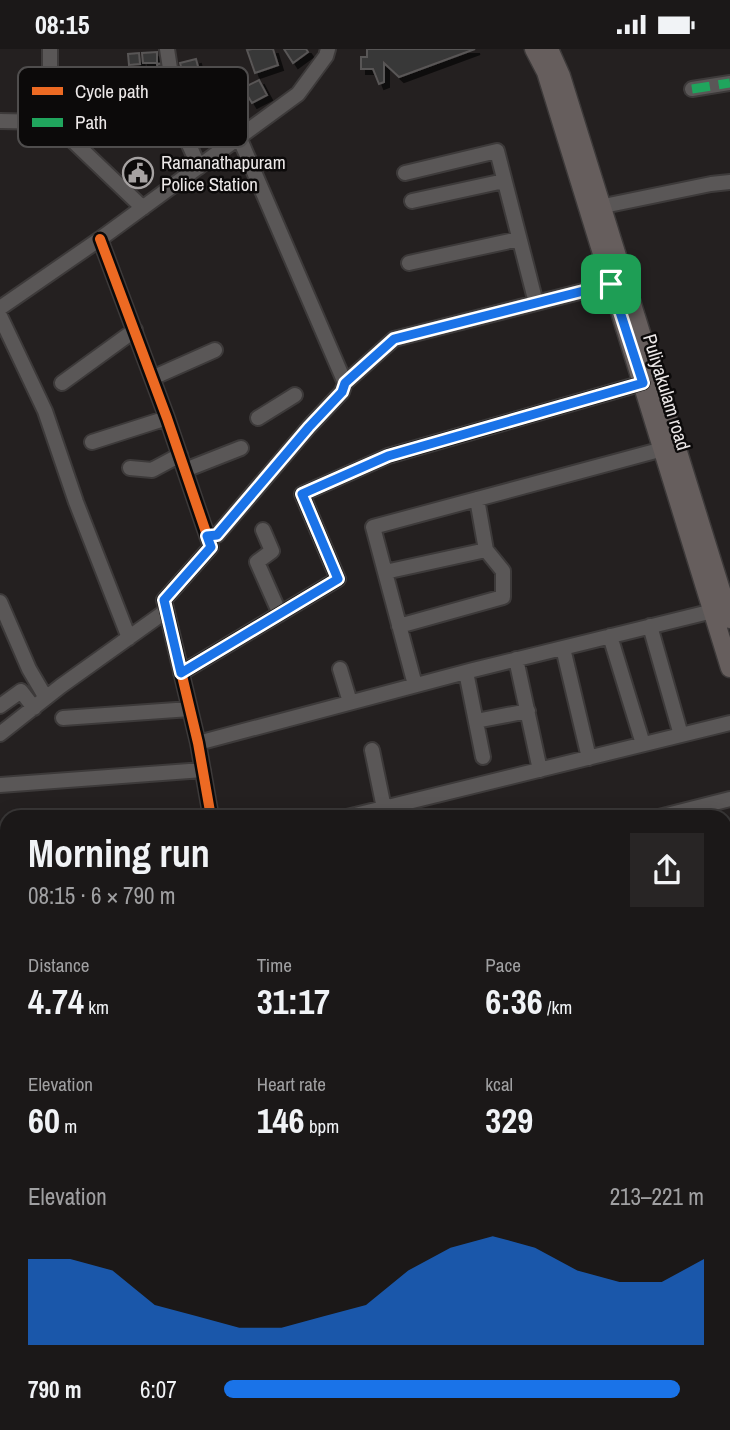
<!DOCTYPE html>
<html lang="en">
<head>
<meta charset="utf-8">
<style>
	:root { --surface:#1b1818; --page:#282525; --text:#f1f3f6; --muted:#a0a0a2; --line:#393737; --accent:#1a73e8 }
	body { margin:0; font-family:"Archivo Narrow",sans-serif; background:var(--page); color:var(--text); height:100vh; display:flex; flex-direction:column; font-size:26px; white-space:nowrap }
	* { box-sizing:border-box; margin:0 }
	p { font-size:23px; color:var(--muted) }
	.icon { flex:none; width:38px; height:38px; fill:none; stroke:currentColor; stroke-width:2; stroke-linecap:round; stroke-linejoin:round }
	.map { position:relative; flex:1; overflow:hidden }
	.details { position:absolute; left:0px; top:761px; width:732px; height:621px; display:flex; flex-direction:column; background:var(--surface); border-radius:21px 21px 0 0; box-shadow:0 4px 18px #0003,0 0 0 2px var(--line) }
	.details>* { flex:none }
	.pin { position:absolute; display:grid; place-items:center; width:60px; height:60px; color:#fff; margin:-30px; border-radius:14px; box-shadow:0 4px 10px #0006 }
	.round { display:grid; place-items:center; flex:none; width:74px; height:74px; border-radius:0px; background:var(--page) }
	.summary { display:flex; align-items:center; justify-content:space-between; height:119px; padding:0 28px }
	h1 { font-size:38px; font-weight:800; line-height:52px }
	.figures { display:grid; grid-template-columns:repeat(3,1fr); gap:10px; height:119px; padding:7px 28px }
	.figures div { display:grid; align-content:center }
	.figures b { font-size:35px; font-weight:800 }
	.figures small { font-size:19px; font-weight:400 }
	.figures p { font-size:19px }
	.chart { height:196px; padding:14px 28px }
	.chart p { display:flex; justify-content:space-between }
	.chart svg { width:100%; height:126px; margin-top:7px; fill:var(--accent); opacity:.7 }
	ul { padding:0 28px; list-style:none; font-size:23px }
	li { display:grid; grid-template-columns:112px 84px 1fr; align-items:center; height:52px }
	li i { height:18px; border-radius:9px; background:var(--accent) }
	.status { display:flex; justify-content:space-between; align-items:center; height:49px; padding:0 35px; background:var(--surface); direction:ltr }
	.status svg { height:19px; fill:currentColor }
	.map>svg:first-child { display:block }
</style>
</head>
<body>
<div class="status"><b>08:15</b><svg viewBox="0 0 49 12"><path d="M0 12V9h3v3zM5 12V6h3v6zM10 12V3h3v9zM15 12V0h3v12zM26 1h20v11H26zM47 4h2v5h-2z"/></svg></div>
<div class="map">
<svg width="730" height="1381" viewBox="0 0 730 1381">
	<defs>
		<filter id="shadow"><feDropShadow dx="5" dy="5" stdDeviation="0" flood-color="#0009"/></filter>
	</defs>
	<rect width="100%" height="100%" fill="#242020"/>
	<path fill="#393737" stroke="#595656" stroke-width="2" filter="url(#shadow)" d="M 252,0 L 273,0 L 278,16 L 255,24 L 247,1 Z
		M 284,0 L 306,0 L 308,3 L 293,14 Z
		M 367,0 L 475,0 L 399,28 L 384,14 L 384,33 L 379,35 L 373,20 L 361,20 L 361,8 L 367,8 Z
		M 157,3 L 157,14 L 143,14 L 142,4 Z
		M 139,4 L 140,15 L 129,16 L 128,5 Z
		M 196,10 L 201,29 L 185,33 L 180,14 Z
		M 167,14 L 169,30 L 159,32 L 157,15 Z
		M 259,31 L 267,46 L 252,54 L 243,39 Z"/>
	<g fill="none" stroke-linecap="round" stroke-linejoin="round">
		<g stroke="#3d3a3a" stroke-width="18">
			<path id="minor" d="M 167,0 L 178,71 L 199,118
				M 692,40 L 730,34
				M 50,70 L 143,159
				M 0,72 L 50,73 L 50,0
				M 239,88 L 345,334
				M 405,124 L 497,102 L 536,254
				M 412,152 L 504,132
				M 594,159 L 711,135 L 730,133
				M 100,190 L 167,369 L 211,498 L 164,551 L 198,694 L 211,768
				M 409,214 L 519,190
				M 0,259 L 100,190 L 298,45 L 326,7 L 328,0
				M 0,267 L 45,362 L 76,453 L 129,589
				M 152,329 L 215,301
				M 62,334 L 135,281
				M 258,369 L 295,346
				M 92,393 L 167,369
				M 130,419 L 152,421 L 180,406
				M 185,421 L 241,399
				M 263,481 L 272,502 L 257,513 L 280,565
				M 207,487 L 217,486 L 309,378 L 342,343 L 345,334 L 394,290 L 611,235
				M 385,523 L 486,501
				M 0,553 L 29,620 L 46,649
				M 399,577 L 503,548 L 503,522 L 486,501 L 477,450
				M 650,577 L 681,686
				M 610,587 L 643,695
				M 563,599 L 589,709
				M 516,610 L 540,721
				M 340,620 L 350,653
				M 466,623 L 483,708
				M 181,624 L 338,530 L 302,445 L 388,407 L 643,334
				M 415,636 L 373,478 L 663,400
				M 0,657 L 21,642 L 34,659
				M 63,669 L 190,660
				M 476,672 L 528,662
				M 0,685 L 61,637 L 166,562
				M 198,694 L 473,621 L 713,562
				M 372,701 L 384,759
				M 0,736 L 203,721
				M 347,768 L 730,674
				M 659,768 L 730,750
				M 724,808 L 730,806
				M 0,830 L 7,828
				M 0,840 L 7,867
				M 724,842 L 730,840
				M 724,953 L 730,951
				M 0,1122 L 7,1124
				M 724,1251 L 730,1252
				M 58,1376 L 60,1381
				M 219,1376 L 220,1381
				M 331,1376 L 332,1381
				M 451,1376 L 452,1381"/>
		</g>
		<g stroke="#3d3a3a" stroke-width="21">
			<path id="major" d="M 534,0 L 546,23 L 730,619
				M 549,0 L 561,27 L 730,570"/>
		</g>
		<g stroke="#3d3a3a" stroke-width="23">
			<path id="highway" d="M 0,1094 L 7,1095
				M 0,1109 L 7,1110
				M 724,1219 L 730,1220
				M 724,1235 L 730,1236"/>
		</g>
		<use href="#minor" stroke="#5a5757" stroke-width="14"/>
		<use href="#major" stroke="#665e5d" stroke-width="18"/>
		<use href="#highway" stroke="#635757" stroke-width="19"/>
		<path stroke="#20a55d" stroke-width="9" stroke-dasharray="18 9" stroke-linecap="butt" d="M 692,40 L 730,34"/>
		<g stroke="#0c0a0a" stroke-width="15">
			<path id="cycleway" d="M 100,190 L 167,369 L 211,498 L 164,551 L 198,694 L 211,768
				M 181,624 L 338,530 L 302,445 L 388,407 L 643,334"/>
		</g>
		<use href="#cycleway" stroke="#ed6a23" stroke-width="10"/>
	</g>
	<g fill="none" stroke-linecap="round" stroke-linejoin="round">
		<g stroke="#fff" stroke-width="14">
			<path id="route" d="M 611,235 L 643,334 L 388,407 L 302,445 L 338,530 L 181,624 L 164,551 L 211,498 L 207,487 L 217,486 L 309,378 L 342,343 L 345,334 L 394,290 Z"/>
		</g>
		<use href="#route" stroke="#1a73e8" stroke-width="9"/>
	</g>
	<defs>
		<g id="civic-ring" transform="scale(1.575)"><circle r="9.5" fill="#0c0a0a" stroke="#a6a2a2" stroke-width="1.5"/><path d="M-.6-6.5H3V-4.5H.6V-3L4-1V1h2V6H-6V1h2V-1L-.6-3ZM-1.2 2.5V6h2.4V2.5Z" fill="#a6a2a2"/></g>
	</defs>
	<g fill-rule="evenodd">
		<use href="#civic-ring" x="138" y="124"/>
	</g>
	<g text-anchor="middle" stroke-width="5" stroke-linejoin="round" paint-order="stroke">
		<g font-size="19" fill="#ece8e8" stroke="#0c0a0a" text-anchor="start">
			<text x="161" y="120">Ramanathapuram<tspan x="161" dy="22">Police Station</tspan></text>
		</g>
		<g font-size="19" fill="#ece8e8" stroke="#0c0a0a">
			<text transform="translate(667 343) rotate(73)" y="7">Puliyakulam road</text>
		</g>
	</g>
	<rect x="18" y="18" width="230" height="80" rx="10" fill="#0c0a0a" stroke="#4f4d4d" stroke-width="2"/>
	<rect x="32" y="38" width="31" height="8" fill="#ed6a23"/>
	<rect x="32" y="69" width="31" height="9" fill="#20a55d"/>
	<g font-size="19" fill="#ece8e8">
		<text x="75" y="49">Cycle path</text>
		<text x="75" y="80">Path</text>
	</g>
</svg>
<div class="pin" style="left:611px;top:235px;background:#1e9e55"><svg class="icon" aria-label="arrive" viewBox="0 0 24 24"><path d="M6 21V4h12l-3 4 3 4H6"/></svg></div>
<section class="details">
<div class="summary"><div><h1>Morning run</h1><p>08:15 · 6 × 790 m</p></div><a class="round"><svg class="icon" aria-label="share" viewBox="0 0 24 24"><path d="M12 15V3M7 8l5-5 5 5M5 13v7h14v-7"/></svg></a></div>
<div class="figures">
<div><p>Distance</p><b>4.74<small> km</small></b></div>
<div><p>Time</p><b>31:17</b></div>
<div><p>Pace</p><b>6:36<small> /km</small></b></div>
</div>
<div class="figures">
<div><p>Elevation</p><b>60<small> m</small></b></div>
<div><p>Heart rate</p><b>146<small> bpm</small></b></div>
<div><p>kcal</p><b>329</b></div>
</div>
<div class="chart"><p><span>Elevation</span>213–221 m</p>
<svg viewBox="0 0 160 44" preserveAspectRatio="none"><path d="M0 44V14L10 14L20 18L30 30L40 34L50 38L60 38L70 34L80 30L90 18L100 10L110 6L120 10L130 18L140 22L150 22L160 14V44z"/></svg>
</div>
<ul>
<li><b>790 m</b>6:07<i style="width:95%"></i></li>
</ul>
</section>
</div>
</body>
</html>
